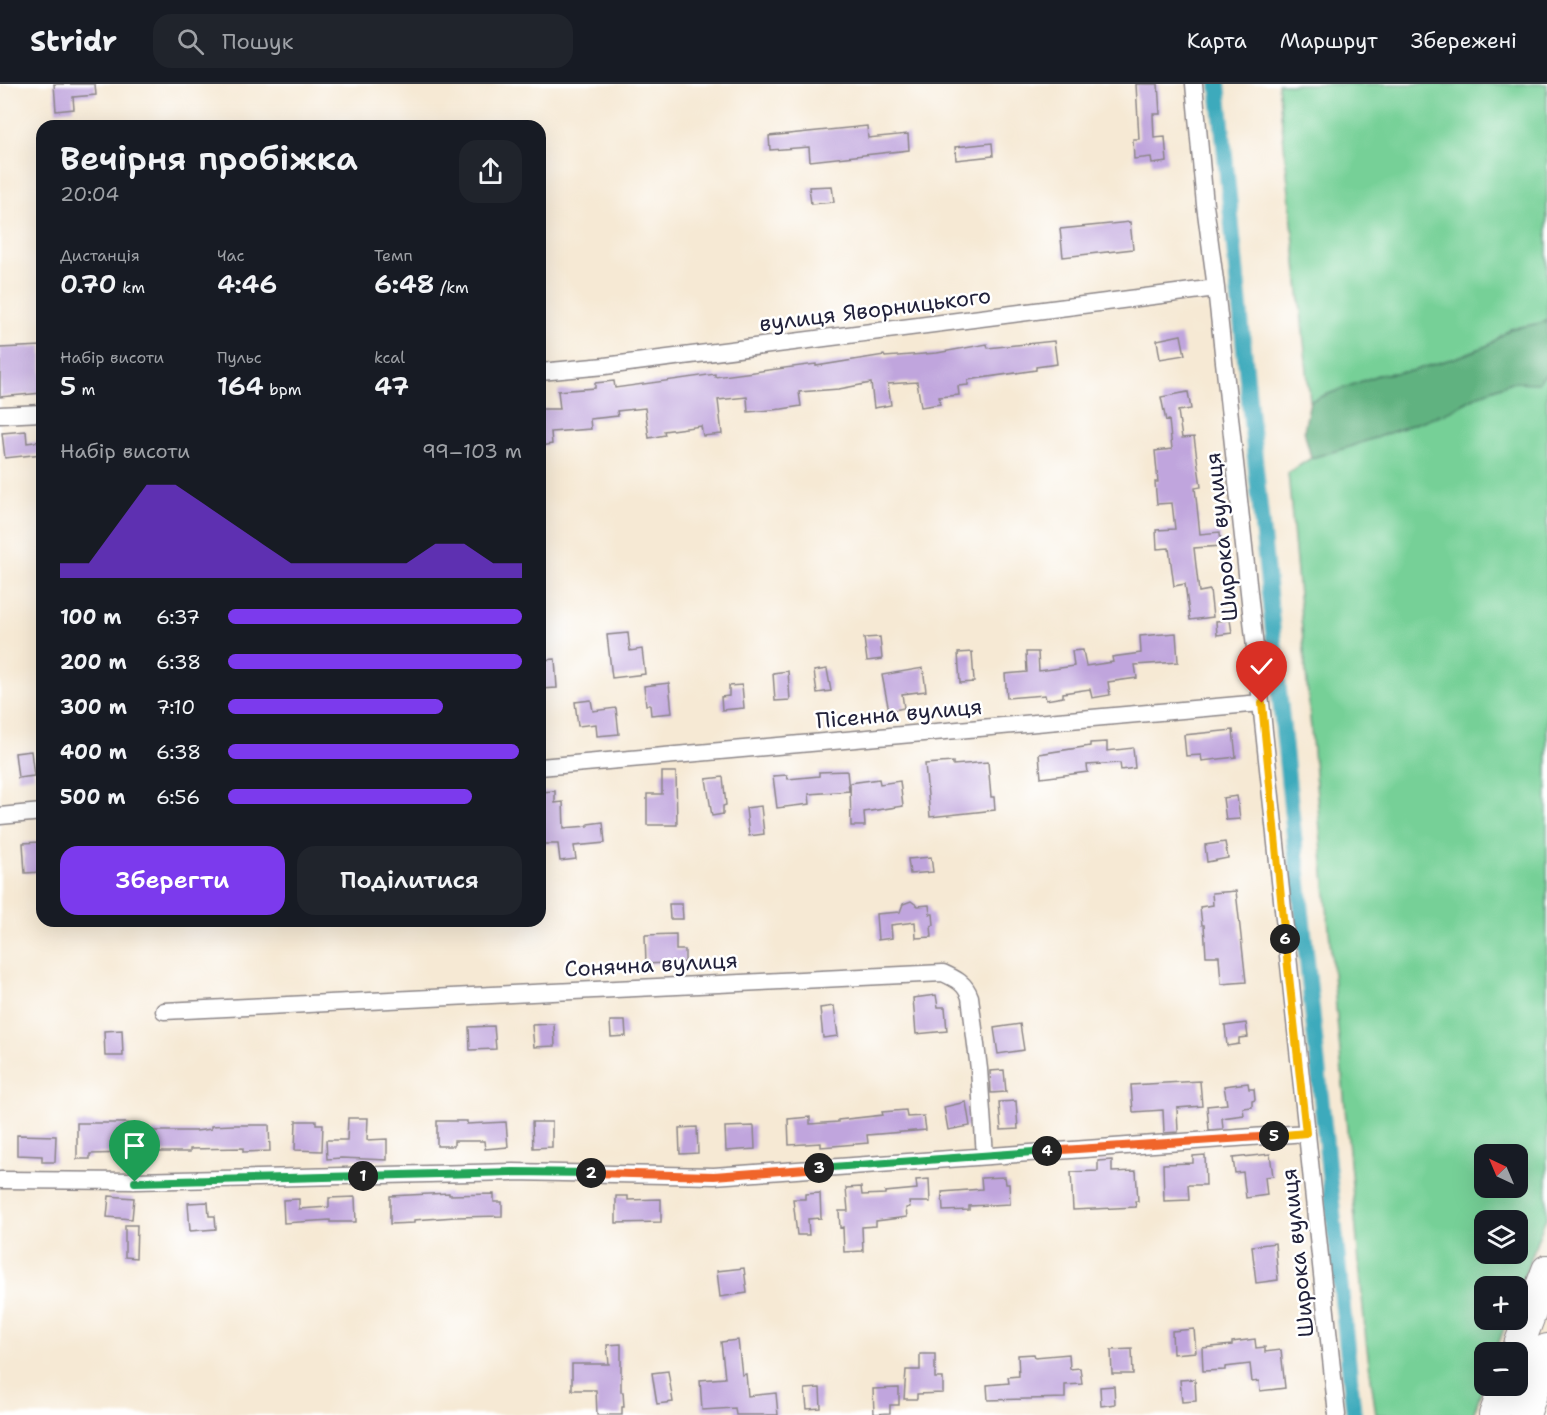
<!DOCTYPE html>
<html lang="uk">
<head>
<meta charset="utf-8">
<style>
	:root { --surface:#171b24; --page:#20242c; --text:#f1f3f6; --muted:#9ea1a6; --line:#363941; --accent:#7c3aed }
	body { margin:0; font-family:"Shantell Sans",sans-serif; background:var(--page); color:var(--text); height:100vh; display:flex; flex-direction:column; font-size:22px; white-space:nowrap }
	* { box-sizing:border-box; margin:0 }
	p { font-size:20px; color:var(--muted) }
	.icon { flex:none; width:33px; height:33px; fill:none; stroke:currentColor; stroke-width:2; stroke-linecap:round; stroke-linejoin:round }
	.map { position:relative; flex:1; overflow:hidden }
	.sheet { position:absolute; left:36px; top:36px; width:510px; height:807px; display:flex; flex-direction:column; background:var(--surface); border-radius:18px; box-shadow:0 6px 24px #0002 }
	.sheet>* { flex:none }
	.needle { width:39px; rotate:316deg }
	.buttons { position:absolute; left:1474px; top:1060px; display:grid; gap:12px }
	.buttons a { display:grid; place-items:center; width:54px; height:54px; border-radius:12px; background:var(--surface); box-shadow:0 6px 24px #0002; font-size:30px }
	.pin { position:absolute; display:grid; place-items:center; width:51px; height:51px; color:#fff; margin:-62px -26px; border-radius:50% 50% 50% 0; rotate:-45deg; box-shadow:0 0 6px #0007 }
	.pin .icon { rotate:45deg }
	.km { position:absolute; width:30px; height:30px; margin:-15px; border-radius:50%; background:#222; color:#fff; font-size:16px; line-height:30px; text-align:center }
	.round { display:grid; place-items:center; flex:none; width:63px; height:63px; border-radius:18px; background:var(--page) }
	.head { display:flex; align-items:center; justify-content:space-between; height:102px; padding:0 24px }
	h1 { font-size:33px; font-weight:600; line-height:45px }
	.figures { display:grid; grid-template-columns:repeat(3,1fr); gap:9px; height:102px; padding:6px 24px }
	.figures div { display:grid; align-content:center }
	.figures b { font-size:26px; font-weight:600 }
	.figures small { font-size:16px; font-weight:400 }
	.figures p { font-size:16px }
	.chart { height:168px; padding:12px 24px }
	.chart p { display:flex; justify-content:space-between }
	.chart svg { width:100%; height:108px; margin-top:6px; fill:var(--accent); opacity:.7 }
	.action { display:flex; gap:12px; margin-top:auto; padding:12px 24px }
	.action a { flex:1; height:69px; border-radius:18px; background:var(--accent); color:#fff; font-size:24px; font-weight:600; line-height:69px; text-align:center }
	.action a+a { background:var(--page); color:var(--text) }
	ul { padding:0 24px; list-style:none; font-size:20px }
	li { display:grid; grid-template-columns:96px 72px 1fr; align-items:center; height:45px }
	li i { height:15px; border-radius:8px; background:var(--accent) }
	header { display:flex; align-items:center; gap:36px; box-sizing:border-box; height:84px; padding:0 30px; background:var(--surface); border-bottom:2px solid var(--line) }
	header strong { font-size:28px }
	nav { display:flex; gap:33px; margin-inline-start:auto; font-size:21px }
	.search { width:420px; height:54px; background:var(--page); display:flex; align-items:center; gap:15px; box-sizing:border-box; padding:0 21px; border-radius:18px; color:var(--muted); font-size:22px }
	.map>svg:first-child { display:block }
</style>
</head>
<body>
<header>
<strong>Stridr</strong>
<div class="search"><svg class="icon" aria-label="search" viewBox="0 0 24 24"><circle cx="10" cy="10" r="6"/><path d="M15 15l6 6"/></svg>Пошук</div>
<nav><a>Карта</a><a>Маршрут</a><a>Збережені</a></nav>
</header>
<div class="map">
<svg width="1547" height="1331" viewBox="0 0 1547 1331">
	<rect width="100%" height="100%" fill="#fff"/>
	<filter id="ink" filterUnits="userSpaceOnUse"><feTurbulence type="fractalNoise" baseFrequency=".0167" numOctaves="2"/><feDisplacementMap in="SourceGraphic" scale="12" xChannelSelector="R" yChannelSelector="G"/><feConvolveMatrix kernelMatrix="1 2 1 2 8 2 1 2 1" color-interpolation-filters="sRGB"/></filter>
	<filter id="wash" filterUnits="userSpaceOnUse"><feTurbulence type="fractalNoise" baseFrequency=".008" numOctaves="4" result="noise"/><feDisplacementMap in="SourceGraphic" scale="24" xChannelSelector="R" yChannelSelector="G"/><feGaussianBlur stdDeviation="1.35" result="paint"/><feColorMatrix in="noise" values="0 0 0 0 0 0 0 0 0 0 0 0 0 0 0 0 0 1.4 0 .05"/><feComposite in="paint" operator="in"/></filter>
	<g filter="url(#wash)">
		<rect width="100%" height="100%" fill="#f6e9d4"/>
		<path fill="#76d097" stroke="#4c7969" stroke-width="1.5" fill-rule="evenodd" d="M 1278,0 L 1547,0 L 1547,235 L 1541,239 L 1510,245 L 1489,261 L 1461,272 L 1412,287 L 1378,291 L 1310,317 Z
			M 1547,289 L 1547,1131 L 1518,1208 L 1518,1203 L 1485,1203 L 1485,1236 L 1507,1236 L 1495,1269 L 1485,1269 L 1485,1296 L 1473,1331 L 1376,1331 L 1366,1257 L 1288,389 L 1311,374 L 1346,364 L 1448,328 L 1481,310 L 1511,298 L 1541,295 ZM 1485,1071 L 1518,1071 L 1518,1104 L 1485,1104 ZM 1485,1137 L 1518,1137 L 1518,1170 L 1485,1170 Z"/>
		<path fill="#60b280" stroke="#416a5e" stroke-width="1.5" d="M 1547,235 L 1547,289 L 1538,299 L 1511,298 L 1481,310 L 1448,328 L 1346,364 L 1311,374 L 1304,346 L 1310,317 L 1378,291 L 1412,287 L 1461,272 L 1489,261 L 1510,245 L 1541,239 Z"/>
		<g fill="none" stroke-linecap="round" stroke-linejoin="round">
			<path stroke="#3daabc" stroke-width="16" d="M 1218,0 L 1251,336 L 1354,1331"/>
		</g>
		<g id="blocks">
			<path fill="#c0a5dd" d="M 54,0 L 95,0 L 96,11 L 73,13 L 74,25 L 56,27 Z
				M 1136,0 L 1158,0 L 1160,30 L 1153,30 L 1154,54 L 1165,53 L 1167,78 L 1152,80 L 1151,73 L 1134,75 L 1133,55 L 1139,55 Z
				M 867,42 L 868,54 L 908,50 L 909,66 L 810,77 L 809,63 L 770,66 L 769,52 Z
				M 992,59 L 993,72 L 956,76 L 955,63 Z
				M 832,102 L 834,118 L 811,120 L 809,103 Z
				M 1130,138 L 1133,165 L 1063,173 L 1060,145 Z
				M 1181,251 L 1185,271 L 1160,275 L 1157,256 Z
				M 1054,257 L 1057,280 L 1036,283 L 1036,286 L 968,296 L 968,301 L 958,302 L 959,311 L 939,313 L 940,320 L 921,323 L 917,298 L 888,300 L 891,321 L 874,324 L 871,299 L 839,305 L 799,308 L 801,322 L 782,325 L 748,328 L 747,313 L 718,316 L 722,350 L 703,352 L 701,342 L 664,347 L 665,351 L 649,354 L 645,324 L 617,327 L 618,332 L 590,335 L 591,345 L 551,348 L 552,360 L 540,362 L 540,325 L 560,325 L 558,307 L 595,304 L 595,299 L 614,297 L 615,304 L 715,290 L 715,293 L 816,280 L 816,282 L 884,271 L 885,273 L 937,269 L 987,260 L 988,264 Z
				M 42,262 L 42,309 L 0,313 L 0,264 Z
				M 1188,308 L 1191,325 L 1178,327 L 1182,354 L 1194,353 L 1201,403 L 1195,404 L 1200,450 L 1220,448 L 1221,462 L 1194,464 L 1199,508 L 1210,506 L 1213,533 L 1190,536 L 1185,500 L 1174,502 L 1169,464 L 1157,465 L 1156,446 L 1175,445 L 1172,419 L 1157,420 L 1155,398 L 1158,398 L 1155,367 L 1172,365 L 1169,336 L 1166,337 L 1161,313 Z
				M 26,347 L 27,359 L 42,357 L 42,370 L 5,374 L 2,349 Z
				M 1230,536 L 1232,549 L 1217,551 L 1216,537 Z
				M 628,549 L 630,567 L 642,565 L 645,590 L 612,594 L 607,551 Z
				M 1176,549 L 1178,578 L 1135,581 L 1137,594 L 1108,598 L 1110,611 L 1092,614 L 1090,605 L 1063,609 L 1063,613 L 1046,616 L 1045,611 L 1007,614 L 1005,590 L 1027,588 L 1026,568 L 1038,568 L 1039,587 L 1074,582 L 1072,567 L 1083,566 L 1086,582 L 1113,578 L 1112,573 L 1141,569 L 1140,552 Z
				M 880,553 L 882,575 L 867,577 L 864,554 Z
				M 972,568 L 974,598 L 960,599 L 958,569 Z
				M 555,575 L 557,604 L 540,605 L 540,576 Z
				M 923,584 L 926,607 L 902,610 L 904,624 L 889,627 L 882,591 Z
				M 827,585 L 831,607 L 817,609 L 814,587 Z
				M 788,587 L 790,616 L 775,617 L 773,589 Z
				M 669,599 L 672,629 L 651,631 L 650,621 L 646,621 L 644,602 Z
				M 742,601 L 744,624 L 722,626 L 721,613 L 729,612 L 729,602 Z
				M 591,616 L 593,627 L 616,624 L 619,650 L 597,652 L 596,640 L 578,642 L 575,618 Z
				M 1233,646 L 1236,673 L 1202,677 L 1201,671 L 1186,672 L 1184,651 Z
				M 1107,658 L 1107,667 L 1133,664 L 1135,684 L 1121,686 L 1120,679 L 1087,681 L 1088,688 L 1041,694 L 1039,670 L 1090,662 L 1090,659 Z
				M 31,667 L 34,692 L 18,694 L 15,669 Z
				M 953,678 L 953,681 L 988,678 L 991,713 L 994,713 L 995,726 L 930,733 L 925,680 Z
				M 847,687 L 849,707 L 809,710 L 810,720 L 777,724 L 773,692 L 787,691 L 788,695 L 819,692 L 819,688 Z
				M 662,688 L 676,688 L 677,741 L 647,741 L 647,710 L 662,710 Z
				M 723,693 L 726,721 L 723,722 L 723,730 L 712,732 L 706,695 Z
				M 879,695 L 880,700 L 900,697 L 903,722 L 864,728 L 865,742 L 851,742 L 850,699 Z
				M 555,707 L 555,719 L 563,718 L 564,744 L 588,742 L 588,740 L 603,738 L 605,759 L 574,762 L 576,775 L 560,777 L 558,760 L 540,760 L 540,708 Z
				M 1237,712 L 1240,735 L 1226,736 L 1223,714 Z
				M 761,722 L 764,750 L 749,752 L 746,724 Z
				M 39,758 L 42,788 L 25,789 L 23,759 Z
				M 1225,758 L 1228,774 L 1207,778 L 1205,761 Z
				M 931,773 L 933,788 L 910,790 L 908,775 Z
				M 1236,807 L 1246,898 L 1221,900 L 1219,872 L 1206,872 L 1204,841 L 1202,841 L 1200,823 L 1213,821 L 1212,809 Z
				M 911,817 L 918,822 L 929,821 L 930,830 L 933,830 L 934,841 L 931,842 L 932,853 L 916,854 L 915,838 L 891,841 L 892,854 L 878,856 L 876,830 L 900,828 L 903,820 Z
				M 669,820 L 682,820 L 683,835 L 670,835 Z
				M 676,850 L 676,866 L 685,866 L 685,878 L 646,880 L 645,851 Z
				M 936,911 L 938,923 L 945,923 L 947,947 L 916,950 L 913,914 Z
				M 834,922 L 838,952 L 823,954 L 820,924 Z
				M 610,937 L 625,937 L 626,952 L 611,953 Z
				M 1246,939 L 1248,953 L 1239,954 L 1239,960 L 1227,962 L 1225,942 Z
				M 554,940 L 555,962 L 534,963 L 532,941 Z
				M 1020,940 L 1024,966 L 998,970 L 994,944 Z
				M 494,942 L 496,965 L 470,966 L 469,943 Z
				M 122,946 L 123,972 L 105,972 L 104,947 Z
				M 1004,986 L 1006,1008 L 991,1009 L 990,987 Z
				M 1200,997 L 1202,1022 L 1177,1024 L 1178,1048 L 1164,1049 L 1163,1026 L 1133,1028 L 1131,1001 Z
				M 1248,999 L 1249,1005 L 1254,1005 L 1255,1016 L 1252,1017 L 1252,1023 L 1243,1024 L 1244,1031 L 1222,1034 L 1223,1045 L 1209,1046 L 1207,1022 L 1227,1020 L 1224,1002 Z
				M 1016,1017 L 1018,1045 L 1001,1046 L 999,1018 Z
				M 966,1018 L 970,1042 L 948,1046 L 944,1023 Z
				M 906,1026 L 907,1033 L 924,1032 L 926,1046 L 867,1051 L 868,1059 L 821,1063 L 821,1059 L 789,1061 L 788,1035 L 810,1033 L 810,1040 L 838,1038 L 838,1036 L 883,1031 L 882,1028 Z
				M 348,1034 L 368,1034 L 367,1056 L 387,1055 L 387,1076 L 341,1074 L 327,1075 L 326,1056 L 347,1056 Z
				M 296,1037 L 316,1037 L 316,1040 L 323,1040 L 322,1067 L 295,1066 Z
				M 437,1037 L 467,1037 L 467,1040 L 506,1038 L 508,1063 L 485,1065 L 484,1057 L 454,1057 L 454,1062 L 437,1062 Z
				M 532,1038 L 552,1038 L 552,1063 L 533,1064 Z
				M 77,1039 L 127,1039 L 128,1069 L 90,1070 L 90,1075 L 77,1075 Z
				M 233,1041 L 269,1041 L 270,1067 L 243,1068 L 243,1064 L 190,1065 L 190,1068 L 153,1068 L 153,1047 L 196,1047 L 211,1045 L 211,1042 Z
				M 754,1042 L 755,1065 L 726,1067 L 725,1043 Z
				M 697,1043 L 698,1069 L 680,1070 L 679,1044 Z
				M 17,1051 L 56,1052 L 55,1078 L 42,1078 L 42,1072 L 17,1071 Z
				M 1270,1070 L 1273,1092 L 1265,1093 L 1267,1111 L 1246,1114 L 1243,1088 L 1235,1089 L 1233,1074 Z
				M 1205,1071 L 1206,1101 L 1188,1101 L 1189,1116 L 1164,1117 L 1163,1080 L 1193,1079 L 1193,1072 Z
				M 1112,1076 L 1112,1088 L 1136,1087 L 1138,1117 L 1135,1117 L 1136,1123 L 1073,1126 L 1071,1088 L 1098,1087 L 1098,1077 Z
				M 1005,1093 L 1006,1100 L 1009,1100 L 1010,1120 L 969,1122 L 969,1126 L 943,1127 L 942,1108 L 982,1105 L 981,1094 Z
				M 929,1095 L 930,1118 L 909,1118 L 910,1123 L 906,1124 L 907,1133 L 876,1137 L 876,1142 L 862,1143 L 863,1167 L 844,1168 L 843,1143 L 840,1144 L 839,1127 L 848,1127 L 846,1104 L 861,1103 L 862,1111 L 885,1110 L 885,1108 L 917,1105 L 916,1096 Z
				M 449,1109 L 449,1111 L 494,1110 L 494,1118 L 502,1118 L 502,1132 L 455,1133 L 414,1136 L 414,1139 L 390,1140 L 390,1112 Z
				M 820,1109 L 821,1134 L 808,1135 L 809,1151 L 797,1151 L 793,1115 L 805,1115 L 805,1110 Z
				M 109,1112 L 134,1114 L 132,1135 L 107,1133 Z
				M 616,1112 L 628,1112 L 628,1116 L 661,1115 L 661,1138 L 616,1139 Z
				M 355,1113 L 356,1138 L 330,1138 L 330,1136 L 284,1139 L 283,1116 L 299,1115 L 299,1125 L 329,1123 L 329,1114 Z
				M 208,1118 L 209,1132 L 215,1132 L 216,1145 L 190,1147 L 188,1119 Z
				M 125,1141 L 137,1141 L 136,1174 L 125,1173 Z
				M 1275,1159 L 1278,1196 L 1256,1199 L 1252,1162 Z
				M 744,1184 L 747,1209 L 720,1213 L 717,1187 Z
				M 1194,1245 L 1196,1268 L 1173,1270 L 1172,1247 Z
				M 1255,1255 L 1256,1264 L 1265,1263 L 1265,1268 L 1281,1266 L 1285,1304 L 1260,1307 L 1259,1297 L 1252,1298 L 1250,1280 L 1225,1283 L 1225,1286 L 1203,1287 L 1202,1264 L 1232,1261 L 1232,1258 Z
				M 738,1256 L 742,1291 L 746,1290 L 748,1312 L 776,1309 L 778,1331 L 736,1331 L 735,1324 L 702,1326 L 700,1296 L 725,1294 L 721,1258 Z
				M 621,1260 L 621,1308 L 623,1308 L 624,1323 L 622,1323 L 622,1331 L 597,1331 L 596,1306 L 572,1306 L 572,1280 L 609,1280 L 607,1261 Z
				M 1132,1265 L 1133,1290 L 1112,1290 L 1111,1266 Z
				M 920,1270 L 935,1270 L 935,1294 L 943,1294 L 943,1309 L 917,1310 L 917,1315 L 904,1315 L 906,1286 L 920,1286 Z
				M 1034,1270 L 1035,1273 L 1069,1270 L 1070,1285 L 1080,1284 L 1082,1300 L 1065,1301 L 1065,1314 L 988,1316 L 987,1301 L 1009,1299 L 1008,1293 L 1019,1292 L 1018,1271 Z
				M 668,1287 L 673,1318 L 657,1320 L 652,1289 Z
				M 1195,1295 L 1196,1317 L 1182,1318 L 1180,1296 Z
				M 1114,1302 L 1115,1320 L 1101,1322 L 1100,1303 Z
				M 820,1304 L 821,1324 L 807,1325 L 805,1305 Z
				M 899,1304 L 899,1321 L 890,1321 L 890,1329 L 874,1330 L 873,1305 Z"/>
		</g>
	</g>
	<g filter="url(#ink)">
		<use href="#blocks" fill-opacity="0" stroke="#8c8688" stroke-width="1.5"/>
		<g fill="none" stroke-linecap="round" stroke-linejoin="round">
			<g stroke="#8c8688" stroke-width="19">
				<path id="street" d="M 1194,0 L 1205,121 L 1216,204 L 1261,619 L 1337,1331
					M 540,288 L 605,282 L 1216,204
					M 0,331 L 42,329
					M 540,683 L 1261,619
					M 0,732 L 42,728
					M 164,927 L 943,889 C 956,895 965,899 970,913 L 979,985 L 985,1072
					M 0,1096 L 135,1097 L 513,1088 L 714,1092 L 1306,1049"/>
			</g>
			<g stroke="#8c8688" stroke-width="32">
				<path id="highway" d="M 1516,1269 L 1547,1186
					M 1494,1331 L 1505,1302
					M 1525,1331 L 1547,1265"/>
			</g>
			<use href="#street" stroke="#fff" stroke-width="16"/>
			<use href="#highway" stroke="#fff" stroke-width="30"/>
		</g>
	</g>
	<g fill="none" stroke-linecap="round" stroke-linejoin="round" filter="url(#ink)">
		<g stroke="#fff" stroke-width="12">
			<path id="split-1" d="M 135,1098 L 363,1092"/>
		</g>
		<g stroke="#fff" stroke-width="12">
			<path id="split-2" d="M 363,1092 L 513,1088 L 591,1089"/>
		</g>
		<g stroke="#fff" stroke-width="12">
			<path id="split-3" d="M 591,1089 L 714,1092 L 819,1084"/>
		</g>
		<g stroke="#fff" stroke-width="12">
			<path id="split-4" d="M 819,1084 L 1047,1067"/>
		</g>
		<g stroke="#fff" stroke-width="12">
			<path id="split-5" d="M 1047,1067 L 1274,1052"/>
		</g>
		<g stroke="#fff" stroke-width="12">
			<path id="split-6" d="M 1274,1052 L 1306,1049 L 1285,855"/>
		</g>
		<g stroke="#fff" stroke-width="12">
			<path id="split-7" d="M 1262,619 L 1285,855"/>
		</g>
		<use href="#split-1" stroke="#22a559" stroke-width="8"/>
		<use href="#split-2" stroke="#22a559" stroke-width="8"/>
		<use href="#split-3" stroke="#f0652b" stroke-width="8"/>
		<use href="#split-4" stroke="#22a559" stroke-width="8"/>
		<use href="#split-5" stroke="#f0652b" stroke-width="8"/>
		<use href="#split-6" stroke="#f5b400" stroke-width="8"/>
		<use href="#split-7" stroke="#f5b400" stroke-width="8"/>
	</g>
	<g text-anchor="middle" stroke-width="5" stroke-linejoin="round" paint-order="stroke">
		<g font-size="22" fill="#22223b" stroke="#fff">
			<text transform="translate(875 225) rotate(-7)" y="8">вулиця Яворницького</text>
			<text transform="translate(1221 453) rotate(-96)" y="8">Широка вулиця</text>
			<text transform="translate(899 629) rotate(-5)" y="8">Пісенна вулиця</text>
			<text transform="translate(651 880) rotate(-3)" y="8">Сонячна вулиця</text>
			<text transform="translate(1297 1169) rotate(-96)" y="8">Широка вулиця</text>
		</g>
	</g>
</svg>
<div class="buttons">
<a><svg class="needle" viewBox="-14 -14 28 28"><path d="M0-13l5 13h-10z" fill="#e53935"/><path d="M0 13l5-13h-10z" fill="#9ea1a6"/></svg></a>
<a><svg class="icon" aria-label="layers" viewBox="0 0 24 24"><path d="M12 4l9 5-9 5-9-5zM3 14l9 5 9-5"/></svg></a>
<a>+</a>
<a>−</a>
</div>
<div class="pin" style="left:135px;top:1098px;background:#1e9e55"><svg class="icon" aria-label="arrive" viewBox="0 0 24 24"><path d="M6 21V4h12l-3 4 3 4H6"/></svg></div>
<div class="pin" style="left:1262px;top:619px;background:#d93025"><svg class="icon" aria-label="check" viewBox="0 0 24 24"><path d="M5 12l5 5 9-10"/></svg></div>
<b class="km" style="left:363px;top:1092px">1</b>
<b class="km" style="left:591px;top:1089px">2</b>
<b class="km" style="left:819px;top:1084px">3</b>
<b class="km" style="left:1047px;top:1067px">4</b>
<b class="km" style="left:1274px;top:1052px">5</b>
<b class="km" style="left:1285px;top:855px">6</b>
<section class="sheet">
<div class="head"><div><h1>Вечірня пробіжка</h1><p>20:04</p></div><a class="round"><svg class="icon" aria-label="share" viewBox="0 0 24 24"><path d="M12 15V3M7 8l5-5 5 5M5 13v7h14v-7"/></svg></a></div>
<div class="figures">
<div><p>Дистанція</p><b>0.70<small> km</small></b></div>
<div><p>Час</p><b>4:46</b></div>
<div><p>Темп</p><b>6:48<small> /km</small></b></div>
</div>
<div class="figures">
<div><p>Набір висоти</p><b>5<small> m</small></b></div>
<div><p>Пульс</p><b>164<small> bpm</small></b></div>
<div><p>kcal</p><b>47</b></div>
</div>
<div class="chart"><p><span>Набір висоти</span>99–103 m</p>
<svg viewBox="0 0 160 44" preserveAspectRatio="none"><path d="M0 44V38L10 38L20 22L30 6L40 6L50 14L60 22L70 30L80 38L90 38L100 38L110 38L120 38L130 30L140 30L150 38L160 38V44z"/></svg>
</div>
<ul>
<li><b>100 m</b>6:37<i style="width:100%"></i></li>
<li><b>200 m</b>6:38<i style="width:100%"></i></li>
<li><b>300 m</b>7:10<i style="width:73%"></i></li>
<li><b>400 m</b>6:38<i style="width:99%"></i></li>
<li><b>500 m</b>6:56<i style="width:83%"></i></li>
</ul>
<div class="action"><a>Зберегти</a><a>Поділитися</a></div>
</section>
</div>
</body>
</html>
